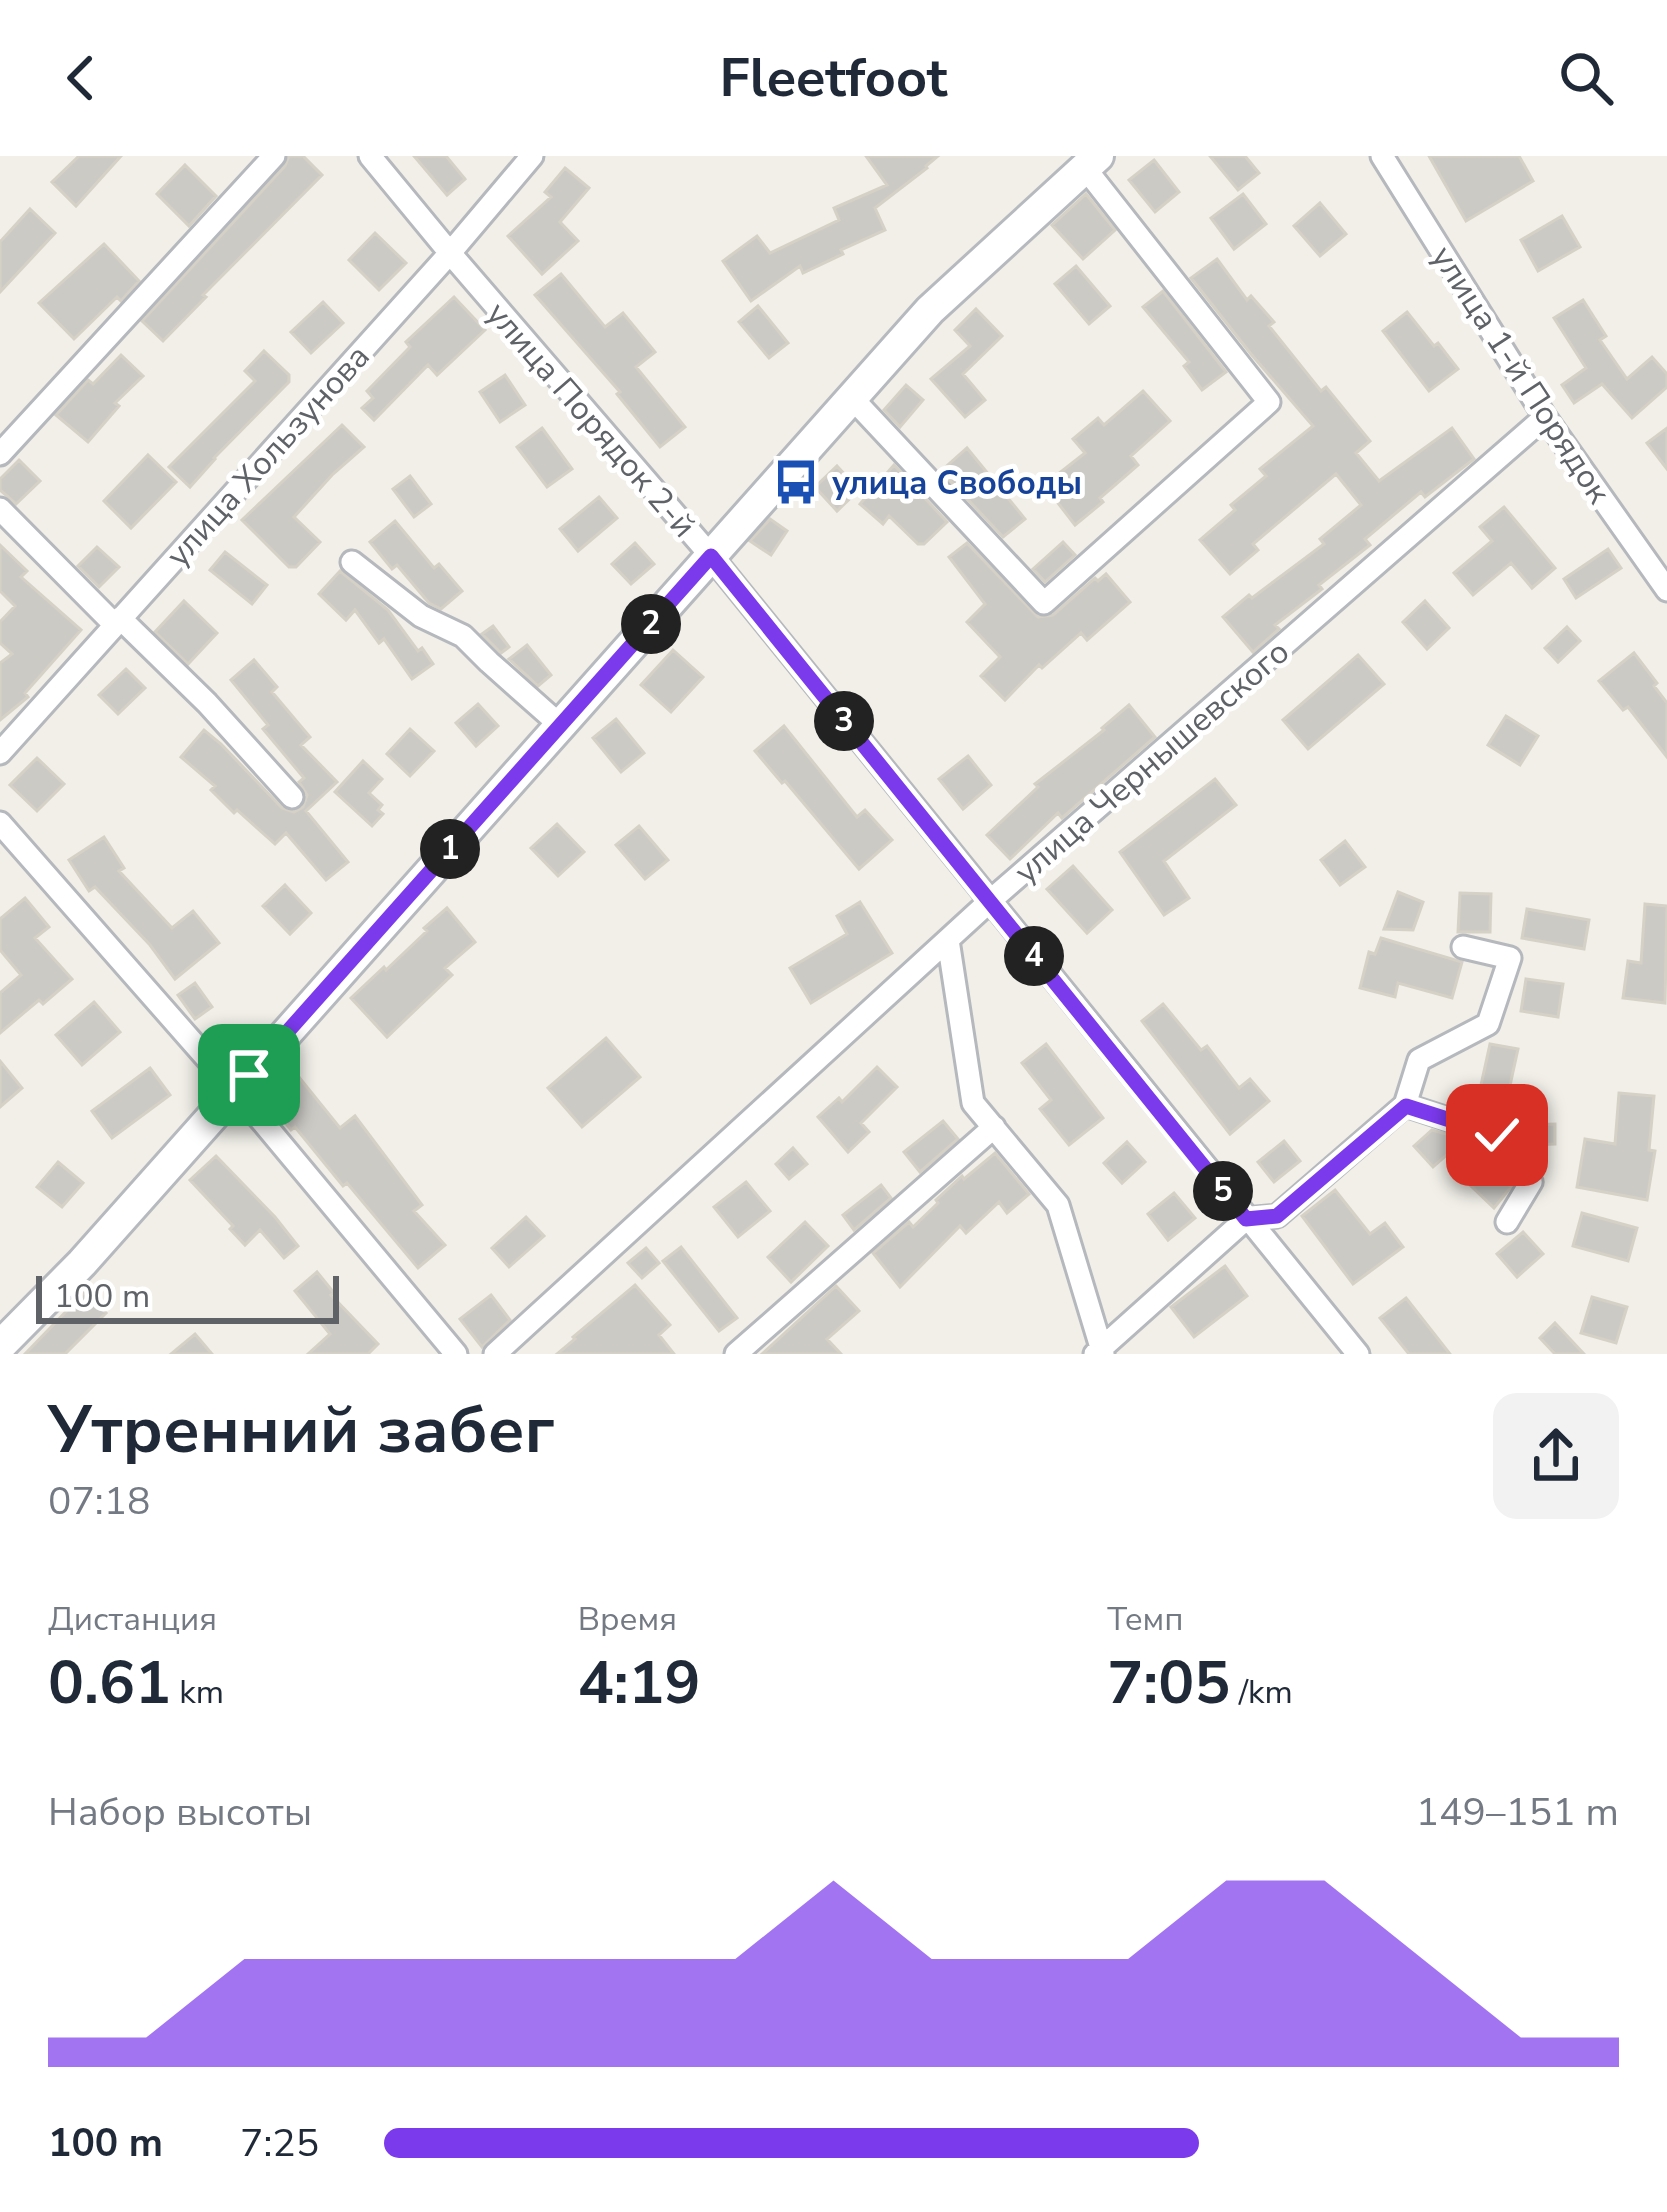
<!DOCTYPE html>
<html lang="ru">
<head>
<meta charset="utf-8">
<style>
	:root { --surface:#fff; --page:#f2f2f3; --text:#1f2937; --muted:#747a83; --accent:#7c3aed }
	body { margin:0; font-family:"Nunito Sans",sans-serif; background:var(--page); color:var(--text); height:100vh; display:flex; flex-direction:column; font-size:45px; white-space:nowrap }
	* { box-sizing:border-box; margin:0 }
	p { font-size:39px; color:var(--muted) }
	.icon { flex:none; width:66px; height:66px; fill:none; stroke:currentColor; stroke-width:2; stroke-linecap:round; stroke-linejoin:round }
	.map { position:relative; height:1198px; overflow:hidden }
	.side { display:flex; flex-direction:column; background:var(--surface); flex:1 }
	.side>* { flex:none }
	.scale { position:absolute; left:36px; bottom:30px; width:303px; box-sizing:border-box; padding-left:12px; border:6px solid #5f6368; border-top:0; font-size:33px; line-height:42px; white-space:nowrap; color:#5f6368; -webkit-text-stroke:9px #fff; paint-order:stroke }
	.pin { position:absolute; display:grid; place-items:center; width:102px; height:102px; color:#fff; margin:-51px; border-radius:24px; box-shadow:0 6px 18px #0006 }
	.km { position:absolute; width:60px; height:60px; margin:-30px; border-radius:50%; background:#222; color:#fff; font-size:33px; line-height:60px; text-align:center }
	.round { display:grid; place-items:center; flex:none; width:126px; height:126px; border-radius:24px; background:var(--page) }
	.headline { display:flex; align-items:center; justify-content:space-between; height:204px; padding:0 48px }
	h1 { font-size:66px; font-weight:700; line-height:90px }
	.metrics { display:grid; grid-template-columns:repeat(3,1fr); gap:18px; height:204px; padding:12px 48px }
	.metrics div { display:grid; align-content:center }
	.metrics b { font-size:60px; font-weight:700 }
	.metrics small { font-size:33px; font-weight:400 }
	.metrics p { font-size:33px }
	.chart { height:336px; padding:24px 48px }
	.chart p { display:flex; justify-content:space-between }
	.chart svg { width:100%; height:216px; margin-top:12px; fill:var(--accent); opacity:.7 }
	ul { padding:0 48px; list-style:none; font-size:39px }
	li { display:grid; grid-template-columns:192px 144px 1fr; align-items:center; height:90px }
	li i { height:30px; border-radius:15px; background:var(--accent) }
	header { display:flex; justify-content:space-between; align-items:center; height:156px; padding:0 48px; background:var(--surface); font-size:54px; font-weight:700 }
	.map>svg:first-child { display:block }
</style>
</head>
<body>
<header><svg class="icon" aria-label="back" viewBox="0 0 24 24"><path d="M15 5l-7 7 7 7"/></svg>Fleetfoot<svg class="icon" aria-label="search" viewBox="0 0 24 24"><circle cx="10" cy="10" r="6"/><path d="M15 15l6 6"/></svg></header>
<div class="map">
<svg width="1667" height="1198" viewBox="0 0 1667 1198">
	<rect width="100%" height="100%" fill="#f1efe8"/>
	<path fill="#cccac5" stroke="#d6d1c6" stroke-width="3" d="M 79,0 L 121,0 L 76,50 L 52,26 Z
		M 289,0 L 303,0 L 322,19 L 203,139 L 206,141 L 163,185 L 142,165 L 285,10 Z
		M 414,0 L 446,0 L 465,23 L 447,39 Z
		M 866,0 L 938,0 L 926,10 L 927,12 L 875,52 L 885,74 L 841,94 L 843,98 L 803,117 L 800,110 L 751,145 L 723,105 L 757,80 L 770,97 L 839,64 L 834,52 L 887,29 Z
		M 1210,0 L 1245,0 L 1259,17 L 1238,34 Z
		M 1429,0 L 1519,0 L 1533,25 L 1466,65 Z
		M 1154,4 L 1179,36 L 1155,56 L 1129,24 Z
		M 185,9 L 216,40 L 189,70 L 157,38 Z
		M 565,12 L 589,32 L 560,66 L 578,85 L 542,118 L 508,80 L 551,41 L 545,36 Z
		M 1086,38 L 1115,74 L 1083,103 L 1052,69 Z
		M 1243,38 L 1266,68 L 1234,93 L 1211,62 Z
		M 1320,47 L 1346,78 L 1320,100 L 1294,70 Z
		M 30,53 L 55,77 L 0,136 L 0,86 Z
		M 1562,60 L 1580,91 L 1538,115 L 1521,84 Z
		M 375,77 L 406,107 L 379,134 L 349,104 Z
		M 104,88 L 139,125 L 121,145 L 117,141 L 74,183 L 39,147 Z
		M 1217,103 L 1247,144 L 1251,140 L 1274,166 L 1269,170 L 1321,235 L 1326,231 L 1370,285 L 1356,297 L 1379,325 L 1452,272 L 1474,303 L 1425,341 L 1421,336 L 1365,383 L 1370,389 L 1319,429 L 1322,433 L 1275,469 L 1279,473 L 1253,496 L 1223,461 L 1249,439 L 1252,442 L 1324,388 L 1320,383 L 1361,349 L 1336,318 L 1253,388 L 1258,394 L 1230,418 L 1200,384 L 1235,354 L 1231,349 L 1266,320 L 1260,313 L 1313,270 L 1251,198 L 1191,122 Z
		M 1076,110 L 1110,150 L 1089,168 L 1055,128 Z
		M 561,118 L 605,171 L 623,157 L 655,196 L 636,211 L 685,271 L 660,291 L 617,238 L 620,236 L 535,139 Z
		M 1163,135 L 1226,216 L 1202,234 L 1184,210 L 1189,206 L 1143,151 Z
		M 454,141 L 485,174 L 437,219 L 428,209 L 374,264 L 362,252 L 373,242 L 367,235 L 410,191 L 406,186 Z
		M 1583,144 L 1606,180 L 1600,184 L 1627,223 L 1652,201 L 1667,218 L 1667,231 L 1632,262 L 1602,228 L 1574,247 L 1562,229 L 1586,212 L 1554,162 Z
		M 323,146 L 343,167 L 311,197 L 291,176 Z
		M 758,150 L 788,187 L 769,202 L 739,166 Z
		M 976,153 L 1002,180 L 963,218 L 985,244 L 965,261 L 931,223 L 970,190 L 955,174 Z
		M 1407,156 L 1434,190 L 1438,187 L 1458,213 L 1429,235 L 1383,175 Z
		M 264,195 L 289,219 L 289,226 L 214,302 L 215,303 L 190,331 L 169,311 L 255,225 L 245,215 Z
		M 121,199 L 143,220 L 115,247 L 119,250 L 88,286 L 56,259 L 88,224 L 93,228 Z
		M 505,219 L 525,249 L 500,266 L 480,236 Z
		M 906,229 L 923,244 L 900,271 L 884,254 Z
		M 1143,235 L 1170,265 L 1131,300 L 1138,309 L 1100,342 L 1103,346 L 1075,369 L 1044,329 L 1085,297 L 1073,283 L 1098,262 L 1104,269 Z
		M 342,269 L 364,291 L 333,318 L 294,361 L 320,386 L 296,411 L 289,411 L 242,364 Z
		M 542,272 L 572,313 L 547,331 L 517,291 Z
		M 1667,272 L 1667,313 L 1647,287 Z
		M 967,292 L 1025,363 L 1003,381 L 941,315 Z
		M 148,299 L 176,326 L 131,372 L 104,345 Z
		M 19,304 L 40,325 L 16,348 L 0,334 L 0,323 Z
		M 894,309 L 947,366 L 924,388 L 918,388 L 889,360 L 883,368 L 860,348 Z
		M 837,310 L 859,334 L 837,355 L 815,331 Z
		M 410,320 L 431,348 L 414,361 L 393,333 Z
		M 599,341 L 617,362 L 578,395 L 560,373 Z
		M 1504,351 L 1555,412 L 1532,432 L 1511,407 L 1473,439 L 1454,417 L 1492,385 L 1480,371 Z
		M 770,363 L 787,375 L 771,399 L 750,385 Z
		M 395,365 L 434,412 L 439,408 L 462,435 L 441,453 L 429,447 L 397,409 L 392,413 L 370,386 Z
		M 1063,386 L 1075,399 L 1045,426 L 1033,413 Z
		M 635,387 L 654,408 L 631,428 L 612,408 Z
		M 967,387 L 1038,461 L 1053,459 L 1095,422 L 1098,425 L 1106,418 L 1130,446 L 1087,484 L 1081,477 L 1042,512 L 1039,509 L 1005,544 L 981,520 L 1000,501 L 967,466 L 985,448 L 949,401 Z
		M 0,389 L 27,415 L 21,421 L 81,474 L 25,537 L 28,541 L 0,564 L 0,507 L 12,498 L 0,487 L 0,466 L 15,450 L 0,435 Z
		M 97,391 L 119,411 L 99,431 L 78,410 Z
		M 1608,393 L 1621,412 L 1576,442 L 1564,423 Z
		M 225,396 L 267,429 L 252,448 L 210,414 Z
		M 340,415 L 388,454 L 418,495 L 422,492 L 433,508 L 412,523 L 384,483 L 379,487 L 355,454 L 346,464 L 319,438 Z
		M 184,445 L 217,477 L 188,508 L 155,476 Z
		M 1425,445 L 1449,472 L 1427,493 L 1403,466 Z
		M 493,470 L 509,491 L 501,497 L 482,478 Z
		M 1567,471 L 1580,485 L 1558,506 L 1545,492 Z
		M 527,489 L 551,519 L 538,530 L 509,503 Z
		M 673,494 L 703,521 L 671,556 L 641,529 Z
		M 1634,497 L 1657,527 L 1654,530 L 1667,547 L 1667,601 L 1628,551 L 1623,554 L 1599,525 Z
		M 1358,499 L 1384,528 L 1308,593 L 1283,564 Z
		M 254,504 L 277,531 L 272,536 L 310,581 L 301,589 L 337,626 L 306,655 L 348,706 L 326,724 L 286,677 L 275,688 L 237,654 L 234,657 L 211,634 L 215,630 L 181,601 L 204,574 L 221,588 L 282,652 L 294,656 L 303,651 L 307,639 L 299,626 L 304,622 L 263,573 L 268,569 L 231,524 Z
		M 126,513 L 145,532 L 118,558 L 99,539 Z
		M 478,548 L 498,570 L 476,590 L 456,567 Z
		M 1129,549 L 1155,581 L 1062,662 L 1058,657 L 1010,703 L 987,679 L 1038,631 L 1035,628 L 1104,574 L 1102,572 Z
		M 1506,560 L 1538,580 L 1520,609 L 1488,589 Z
		M 616,563 L 644,597 L 621,616 L 593,582 Z
		M 784,570 L 857,661 L 865,654 L 892,684 L 859,713 L 785,625 L 782,627 L 755,595 Z
		M 410,573 L 434,595 L 410,620 L 387,598 Z
		M 968,600 L 991,629 L 963,653 L 939,623 Z
		M 37,602 L 64,628 L 37,655 L 10,629 Z
		M 363,605 L 382,623 L 369,637 L 382,649 L 378,654 L 383,658 L 372,670 L 335,636 Z
		M 1215,623 L 1236,649 L 1164,705 L 1189,742 L 1164,759 L 1120,696 Z
		M 557,668 L 584,696 L 558,720 L 531,692 Z
		M 639,670 L 668,704 L 645,723 L 616,689 Z
		M 104,681 L 124,712 L 119,715 L 172,772 L 193,755 L 219,787 L 175,823 L 150,789 L 95,731 L 89,735 L 69,704 Z
		M 1345,685 L 1365,711 L 1340,729 L 1321,704 Z
		M 1073,710 L 1112,754 L 1087,777 L 1047,733 Z
		M 285,729 L 311,757 L 290,778 L 263,750 Z
		M 1398,736 L 1423,746 L 1413,774 L 1384,773 Z
		M 1460,737 L 1491,738 L 1490,776 L 1458,776 Z
		M 25,742 L 49,771 L 35,782 L 72,823 L 43,848 L 39,844 L 0,877 L 0,837 L 21,819 L 0,794 L 0,763 Z
		M 860,746 L 892,797 L 811,847 L 790,812 L 847,778 L 837,760 Z
		M 1645,748 L 1667,750 L 1665,847 L 1623,842 L 1628,805 L 1641,807 Z
		M 447,752 L 475,786 L 445,812 L 452,819 L 387,881 L 351,842 L 384,811 L 386,814 L 427,775 L 424,772 Z
		M 1527,753 L 1589,764 L 1584,793 L 1522,782 Z
		M 1381,782 L 1462,806 L 1452,842 L 1398,827 L 1395,841 L 1360,832 L 1369,796 L 1375,798 Z
		M 1526,823 L 1563,828 L 1558,861 L 1521,855 Z
		M 195,827 L 212,851 L 195,863 L 178,839 Z
		M 94,846 L 120,876 L 82,909 L 56,879 Z
		M 1163,848 L 1201,894 L 1207,890 L 1239,932 L 1250,923 L 1269,945 L 1230,978 L 1142,865 Z
		M 606,882 L 640,921 L 582,971 L 548,932 Z
		M 1046,888 L 1103,962 L 1069,989 L 1040,953 L 1051,944 L 1022,907 Z
		M 1490,888 L 1518,893 L 1509,934 L 1481,929 Z
		M 0,905 L 22,932 L 0,951 Z
		M 877,911 L 897,931 L 861,967 L 869,976 L 848,996 L 818,961 L 839,942 L 842,946 Z
		M 150,912 L 170,939 L 112,982 L 92,955 Z
		M 294,915 L 340,972 L 355,960 L 422,1049 L 414,1055 L 445,1089 L 418,1112 L 347,1027 L 343,1030 L 295,971 L 291,974 L 264,940 Z
		M 1619,937 L 1654,940 L 1649,994 L 1655,995 L 1647,1044 L 1577,1031 L 1585,983 L 1615,988 Z
		M 943,965 L 958,983 L 920,1016 L 904,996 Z
		M 1555,968 L 1555,988 L 1523,989 L 1520,986 L 1520,969 Z
		M 1432,974 L 1450,979 L 1458,989 L 1433,1011 L 1414,990 Z
		M 1284,985 L 1300,1005 L 1274,1026 L 1258,1006 Z
		M 1127,986 L 1145,1006 L 1122,1027 L 1104,1007 Z
		M 793,992 L 807,1008 L 789,1023 L 776,1008 Z
		M 995,997 L 1029,1038 L 1007,1057 L 999,1046 L 966,1077 L 960,1070 L 900,1131 L 873,1097 L 909,1066 L 913,1071 L 938,1047 L 936,1044 L 962,1020 L 964,1023 Z
		M 216,1000 L 275,1061 L 298,1090 L 284,1102 L 260,1074 L 245,1089 L 230,1073 L 233,1070 L 190,1024 Z
		M 58,1006 L 83,1027 L 62,1051 L 37,1031 Z
		M 1490,1011 L 1511,1031 L 1494,1052 L 1471,1030 Z
		M 746,1026 L 770,1055 L 738,1081 L 714,1051 Z
		M 881,1029 L 891,1042 L 854,1074 L 843,1059 Z
		M 1335,1034 L 1370,1078 L 1385,1067 L 1403,1091 L 1353,1128 L 1302,1060 Z
		M 1174,1037 L 1195,1062 L 1168,1084 L 1148,1058 Z
		M 1582,1057 L 1637,1072 L 1628,1105 L 1573,1090 Z
		M 526,1061 L 544,1080 L 509,1111 L 492,1092 Z
		M 805,1066 L 828,1090 L 791,1126 L 768,1101 Z
		M 1523,1076 L 1543,1098 L 1517,1121 L 1497,1098 Z
		M 681,1091 L 737,1162 L 719,1175 L 663,1105 Z
		M 646,1092 L 659,1107 L 642,1122 L 628,1107 Z
		M 1225,1110 L 1247,1140 L 1194,1181 L 1171,1151 Z
		M 317,1116 L 334,1137 L 331,1139 L 378,1188 L 368,1198 L 308,1198 L 330,1178 L 295,1135 Z
		M 635,1129 L 670,1169 L 659,1179 L 674,1198 L 557,1198 L 575,1183 L 573,1181 Z
		M 836,1130 L 859,1155 L 827,1183 L 841,1198 L 762,1198 Z
		M 85,1136 L 106,1157 L 65,1198 L 25,1198 Z
		M 491,1139 L 510,1164 L 482,1191 L 460,1163 Z
		M 1592,1141 L 1627,1151 L 1616,1187 L 1581,1177 Z
		M 1406,1142 L 1450,1198 L 1409,1198 L 1380,1162 Z
		M 1555,1167 L 1584,1198 L 1555,1198 L 1540,1182 Z
		M 195,1178 L 212,1198 L 171,1198 Z"/>
	<g fill="none" stroke-linecap="round" stroke-linejoin="round">
		<g stroke="#b5b8bc" stroke-width="27">
			<path id="minor" d="M 370,0 L 450,97 L 711,400 L 1358,1198
				M 1382,0 L 1545,261 L 1667,434
				M 852,242 L 1044,447 L 1269,246 L 1085,12
				M 0,298 L 274,0
				M 0,353 L 114,468
				M 352,406 L 421,460 L 463,480 L 489,506 L 560,569
				M 120,462 L 207,547 L 292,641
				M 0,597 L 450,97 L 532,0
				M 0,667 L 261,964 L 456,1198
				M 948,784 L 973,947 L 1058,1049 L 1103,1198
				M 1405,949 L 1497,979 L 1531,1026 L 1507,1066
				M 495,1198 L 990,745 L 1545,261
				M 736,1198 L 994,971
				M 1095,1198 L 1246,1063 L 1277,1060 L 1405,949 L 1419,904 L 1488,868 L 1510,802 L 1463,791"/>
		</g>
		<g stroke="#b6babf" stroke-width="36">
			<path id="secondary" d="M 0,1190 L 82,1107 L 930,154 L 1098,0"/>
		</g>
		<use href="#minor" stroke="#fff" stroke-width="21"/>
		<use href="#secondary" stroke="#fff" stroke-width="30"/>
	</g>
	<g fill="none" stroke-linecap="round" stroke-linejoin="round">
		<g stroke="#fff" stroke-width="24">
			<path id="route" d="M 249,919 L 711,400 L 1246,1063 L 1277,1060 L 1406,950 L 1497,979"/>
		</g>
		<use href="#route" stroke="#7c3aed" stroke-width="15"/>
	</g>
	<defs>
		<g id="bus-bare" transform="scale(3.6)"><path d="M-5-6H5V4H4V6H2V4H-2V6H-4V4H-5ZM-3.5-4V0h7V-4ZM-3.5 1.2v1.5H-2V1.2ZM2 1.2v1.5H3.5V1.2Z" fill="#1a4fb4" stroke="#fff" stroke-width="2.5" paint-order="stroke"/></g>
	</defs>
	<g fill-rule="evenodd">
		<use href="#bus-bare" x="796" y="326"/>
	</g>
	<g text-anchor="middle" stroke-width="10" stroke-linejoin="round" paint-order="stroke">
		<g font-size="33" fill="#5f6368" stroke="#fff">
			<text transform="translate(1522 218) rotate(57)" y="12">улица 1-й Порядок</text>
			<text transform="translate(592 263) rotate(49)" y="12">улица Порядок 2-й</text>
			<text transform="translate(267 299) rotate(-48)" y="12">улица Хользунова</text>
			<text transform="translate(1151 605) rotate(-41)" y="12">улица Чернышевского</text>
		</g>
		<g font-size="33" font-weight="bold" fill="#164399" stroke="#fff" text-anchor="start">
			<text x="832" y="338">улица Свободы</text>
		</g>
	</g>
</svg>
<div class="scale">100 m</div>
<div class="pin" style="left:249px;top:919px;background:#1e9e55"><svg class="icon" aria-label="arrive" viewBox="0 0 24 24"><path d="M6 21V4h12l-3 4 3 4H6"/></svg></div>
<div class="pin" style="left:1497px;top:979px;background:#d93025"><svg class="icon" aria-label="check" viewBox="0 0 24 24"><path d="M5 12l5 5 9-10"/></svg></div>
<b class="km" style="left:450px;top:693px">1</b>
<b class="km" style="left:651px;top:468px">2</b>
<b class="km" style="left:844px;top:565px">3</b>
<b class="km" style="left:1034px;top:800px">4</b>
<b class="km" style="left:1223px;top:1035px">5</b>
</div>
<section class="side">
<div class="headline"><div><h1>Утренний забег</h1><p>07:18</p></div><a class="round"><svg class="icon" aria-label="share" viewBox="0 0 24 24"><path d="M12 15V3M7 8l5-5 5 5M5 13v7h14v-7"/></svg></a></div>
<div class="metrics">
<div><p>Дистанция</p><b>0.61<small> km</small></b></div>
<div><p>Время</p><b>4:19</b></div>
<div><p>Темп</p><b>7:05<small> /km</small></b></div>
</div>
<div class="chart"><p><span>Набор высоты</span>149–151 m</p>
<svg viewBox="0 0 160 44" preserveAspectRatio="none"><path d="M0 44V38L10 38L20 22L30 22L40 22L50 22L60 22L70 22L80 6L90 22L100 22L110 22L120 6L130 6L140 22L150 38L160 38V44z"/></svg>
</div>
<ul>
<li><b>100 m</b>7:25<i style="width:66%"></i></li>
</ul>
</section>
</body>
</html>
